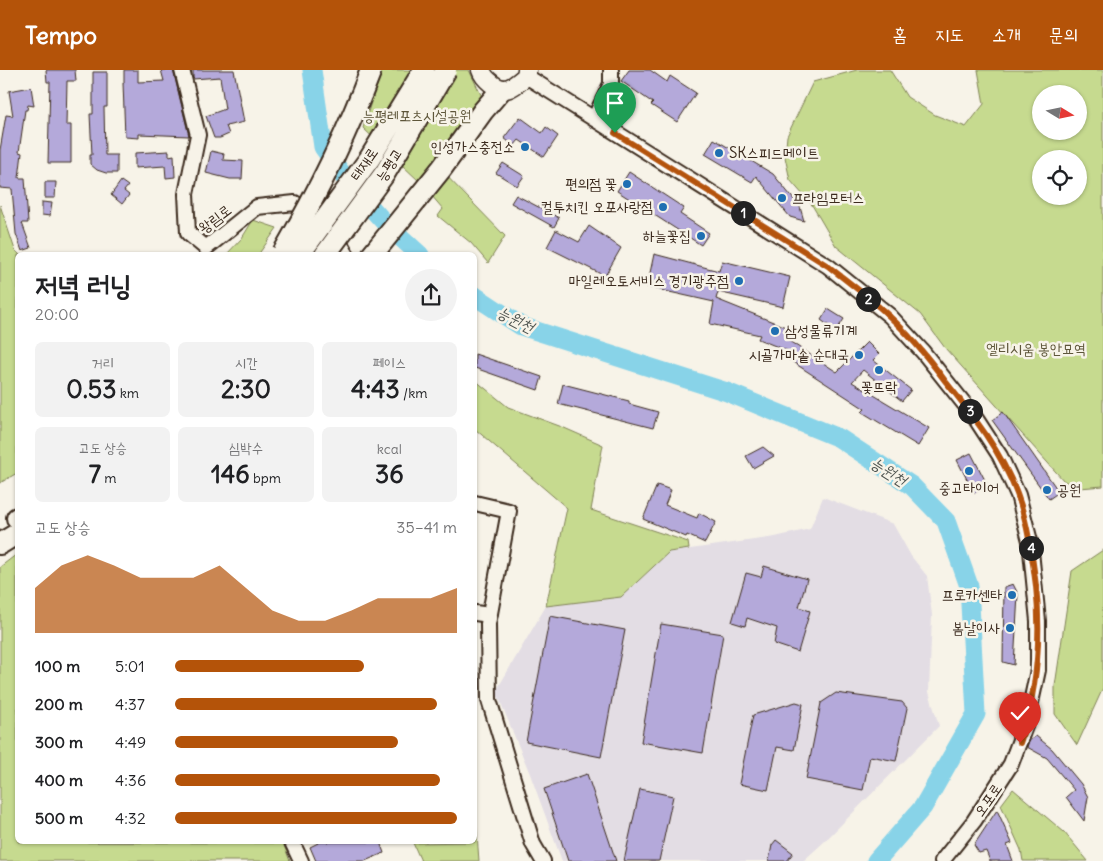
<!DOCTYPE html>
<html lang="ko">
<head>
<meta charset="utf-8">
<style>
	:root { --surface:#fff; --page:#f2f2f2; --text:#202124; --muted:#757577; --accent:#b45309 }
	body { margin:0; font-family:Delius,"Poor Story",sans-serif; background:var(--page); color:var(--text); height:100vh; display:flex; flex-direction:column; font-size:19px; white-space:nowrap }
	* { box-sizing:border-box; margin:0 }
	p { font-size:16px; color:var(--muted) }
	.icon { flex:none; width:28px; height:28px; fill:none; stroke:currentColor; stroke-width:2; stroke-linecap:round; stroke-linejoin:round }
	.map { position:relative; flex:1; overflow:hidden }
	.side { position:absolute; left:15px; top:182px; width:462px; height:592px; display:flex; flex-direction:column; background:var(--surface); border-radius:8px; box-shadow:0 1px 4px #0004 }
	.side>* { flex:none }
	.needle { width:32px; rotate:100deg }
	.controls { position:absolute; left:1032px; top:15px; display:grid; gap:10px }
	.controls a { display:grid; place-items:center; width:55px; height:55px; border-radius:50%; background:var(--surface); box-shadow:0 1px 4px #0004; font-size:25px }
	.pin { position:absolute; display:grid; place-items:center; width:42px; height:42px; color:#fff; margin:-51px -21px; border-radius:50% 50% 50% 0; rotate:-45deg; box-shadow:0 0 5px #0007 }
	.pin .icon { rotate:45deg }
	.km { position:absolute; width:25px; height:25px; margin:-12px; border-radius:50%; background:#222; color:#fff; font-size:14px; line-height:25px; text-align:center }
	.round { display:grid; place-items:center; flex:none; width:52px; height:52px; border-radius:26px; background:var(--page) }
	.summary { display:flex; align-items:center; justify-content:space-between; height:85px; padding:0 20px }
	h1 { font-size:28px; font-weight:800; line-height:38px }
	.metrics { display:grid; grid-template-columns:repeat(3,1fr); gap:8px; height:85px; padding:5px 20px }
	.metrics div { display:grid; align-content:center; border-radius:8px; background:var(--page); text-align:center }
	.metrics b { font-size:25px; font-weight:800 }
	.metrics small { font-size:14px; font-weight:400 }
	.metrics p { font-size:14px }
	.chart { height:140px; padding:10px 20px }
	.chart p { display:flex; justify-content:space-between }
	.chart svg { width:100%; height:90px; margin-top:5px; fill:var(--accent); opacity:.7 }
	ul { padding:0 20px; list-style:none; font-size:16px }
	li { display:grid; grid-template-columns:80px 60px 1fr; align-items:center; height:38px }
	li i { height:12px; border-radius:6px; background:var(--accent) }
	header { display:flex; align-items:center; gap:30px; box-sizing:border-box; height:70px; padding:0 25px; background:var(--accent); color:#fff }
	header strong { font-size:24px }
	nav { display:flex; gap:28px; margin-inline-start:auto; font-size:18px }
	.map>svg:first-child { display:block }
</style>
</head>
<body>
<header>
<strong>Tempo</strong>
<nav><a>홈</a><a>지도</a><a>소개</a><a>문의</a></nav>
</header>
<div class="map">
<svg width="1103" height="791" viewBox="0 0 1103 791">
	<rect width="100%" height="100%" fill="#f7f3e8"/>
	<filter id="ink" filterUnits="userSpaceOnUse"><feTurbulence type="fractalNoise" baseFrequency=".02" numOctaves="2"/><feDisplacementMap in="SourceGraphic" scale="10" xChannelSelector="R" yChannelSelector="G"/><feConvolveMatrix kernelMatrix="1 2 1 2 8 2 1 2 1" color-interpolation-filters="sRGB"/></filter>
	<g filter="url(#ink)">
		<path fill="#e3dde4" d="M 823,427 L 893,454 L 911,486 L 927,506 L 932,545 L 929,622 L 939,656 L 824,772 L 803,791 L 562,791 L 530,704 L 496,621 L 546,536 L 621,527 L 669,482 L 775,467 L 810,459 Z"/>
		<path fill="#c6da8f" stroke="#808256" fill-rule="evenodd" d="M 381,0 L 469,0 L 484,31 L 436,95 L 505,166 L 488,193 L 471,173 L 438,146 L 443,139 L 420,112 L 363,58 Z
			M 857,0 L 890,0 L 907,27 L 935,45 L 966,57 L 984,34 L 978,0 L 1103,0 L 1103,416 L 1080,418 L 1064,411 L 945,278 L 920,244 L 836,176 L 812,135 L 790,110 L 785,87 L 787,66 L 813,12 ZM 1041,24 L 1079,24 L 1079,61 L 1041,61 ZM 1041,89 L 1079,89 L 1079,126 L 1041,126 Z
			M 0,135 L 15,180 L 20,185 L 18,185 L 17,403 L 0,413 Z
			M 253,150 L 277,158 L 258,185 L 226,185 L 242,168 Z
			M 475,310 L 508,337 L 562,357 L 603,375 L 591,440 L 688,472 L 689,479 L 669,482 L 621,527 L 546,536 L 567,438 L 475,359 Z
			M 1103,480 L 1103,618 L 1077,675 L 1055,644 L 1055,616 L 1072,501 Z
			M 17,484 L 18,772 L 283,773 L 290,791 L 0,791 L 0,497 Z
			M 1013,719 L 1064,762 L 1088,791 L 1023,791 L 1021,780 L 1001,735 Z
			M 475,738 L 479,791 L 421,791 L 413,773 L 475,772 Z"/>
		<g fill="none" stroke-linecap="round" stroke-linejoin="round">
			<path stroke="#88d3e8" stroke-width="19" d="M 312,0 L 323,77 L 347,111 L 385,153 L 420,185
				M 475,226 L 521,256 L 727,322 L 839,368 L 912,416 L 946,451 L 969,516 L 976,644 L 923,737 L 876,791"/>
		</g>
		<path fill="#b4a9da" stroke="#3b2a1e" d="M 46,0 L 75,0 L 76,11 L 67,11 L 66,55 L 71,55 L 71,93 L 48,93 L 50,12 L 47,12 Z
			M 124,0 L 138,0 L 138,12 L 164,11 L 161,0 L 173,0 L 189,66 L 139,64 L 139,68 L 125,67 L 123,13 L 124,13 Z
			M 193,0 L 234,0 L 244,52 L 226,56 L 229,64 L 220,68 L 214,68 L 206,46 L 225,39 L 220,7 L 193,9 Z
			M 629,0 L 650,0 L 667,12 L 670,6 L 696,23 L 677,52 L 651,35 L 653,33 L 621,11 Z
			M 93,2 L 107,2 L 107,37 L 104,37 L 105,85 L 117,85 L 117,103 L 106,103 L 97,100 L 90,94 L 90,85 L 92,85 L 90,44 L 93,44 Z
			M 31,17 L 34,36 L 28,35 L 27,40 L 25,40 L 19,82 L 22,83 L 19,108 L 25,108 L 28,153 L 22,153 L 31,178 L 22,181 L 16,164 L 12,119 L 0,118 L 0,80 L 6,45 L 13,46 L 9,21 Z
			M 520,47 L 542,63 L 546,57 L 558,66 L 544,87 L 519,70 L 514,76 L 504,68 Z
			M 714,69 L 773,104 L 800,137 L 804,151 L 790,147 L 756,106 L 752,112 L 705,84 Z
			M 169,81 L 169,86 L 174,85 L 175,107 L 166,108 L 165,96 L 135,98 L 135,83 Z
			M 211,81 L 224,84 L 223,90 L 243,91 L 242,109 L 230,109 L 206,103 Z
			M 503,93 L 524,106 L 517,116 L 496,103 Z
			M 629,102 L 684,138 L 680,144 L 709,163 L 701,175 L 617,121 Z
			M 121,111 L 128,116 L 124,121 L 129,125 L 122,134 L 111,125 Z
			M 45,112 L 56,112 L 55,128 L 45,128 Z
			M 516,125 L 559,148 L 554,157 L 511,133 Z
			M 42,132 L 52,133 L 50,146 L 42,145 Z
			M 589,156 L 621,178 L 605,206 L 547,177 L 556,160 L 579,172 Z
			M 654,184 L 719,201 L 722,191 L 790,207 L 783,237 L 718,222 L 716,229 L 793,260 L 789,271 L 837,302 L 867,272 L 879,284 L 873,290 L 911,320 L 902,331 L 863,300 L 852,312 L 929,358 L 918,376 L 862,342 L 865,339 L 785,287 L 788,281 L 758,269 L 760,265 L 710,254 L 714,232 L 647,217 Z
			M 828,239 L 844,249 L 836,261 L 821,250 Z
			M 475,284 L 542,307 L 538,320 L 475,298 Z
			M 563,314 L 629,331 L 629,334 L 658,342 L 653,358 L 558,334 Z
			M 1003,342 L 1059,422 L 1049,429 L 992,350 Z
			M 763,377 L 774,386 L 753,398 L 746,386 Z
			M 971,383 L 988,416 L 974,423 L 957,390 Z
			M 657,415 L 671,420 L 665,435 L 697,448 L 699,443 L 716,452 L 705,473 L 687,465 L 686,467 L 643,449 Z
			M 764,496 L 807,509 L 799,537 L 810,541 L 798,582 L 774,574 L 777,558 L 747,548 L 745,556 L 732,552 L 746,503 L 761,507 Z
			M 1013,514 L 1018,524 L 1014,595 L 1003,592 L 1004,517 Z
			M 550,546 L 625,560 L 601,687 L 526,672 Z
			M 661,554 L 723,564 L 703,683 L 641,672 Z
			M 836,623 L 902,632 L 907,638 L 896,691 L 870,686 L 863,720 L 806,709 L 821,633 Z
			M 796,632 L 803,634 L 794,680 L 777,677 L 768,720 L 739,714 L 753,645 Z
			M 1036,666 L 1052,679 L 1081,714 L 1088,727 L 1084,751 L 1066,727 L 1074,720 L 1047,688 L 1027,677 L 1029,671 Z
			M 587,704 L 616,791 L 568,791 L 544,719 Z
			M 640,719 L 673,726 L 659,791 L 624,791 Z
			M 997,740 L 1012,773 L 1007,775 L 1013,791 L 990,791 L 986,781 L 979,783 L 974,775 Z
			M 776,770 L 793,783 L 787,791 L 769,791 L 772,775 Z
			M 320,772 L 380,772 L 384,783 L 365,791 L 316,791 L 310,777 Z"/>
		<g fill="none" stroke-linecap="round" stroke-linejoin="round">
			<g stroke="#3b2a1e" stroke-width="18">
				<path id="minor" d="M 182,0 L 198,65 L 186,124 L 188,163 L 206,178 L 257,137 L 295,133 L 313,147
					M 526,6 L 828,196 L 890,246 L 923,282 L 974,346 L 1000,386 L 1018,425 L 1030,471 L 1038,551 L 1038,600 L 1027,651 L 1011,694 L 974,751 L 942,791
					M 594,49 L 611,14 L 611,0
					M 334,163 L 347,185
					M 475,433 L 509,441 L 488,554 L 489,630 L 533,774 L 543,791
					M 475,543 L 490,545
					M 292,772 L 301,791"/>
			</g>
			<g stroke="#3b2a1e" stroke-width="21">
				<path id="major" d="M 481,0 C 483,6 486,9 491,13 C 505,25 513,17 526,6 L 527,0"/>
			</g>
			<g stroke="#3b2a1e" stroke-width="24">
				<path id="highway" d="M 372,185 L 442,98 L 483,41 L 501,20
					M 17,448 L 18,448
					M 0,474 L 18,463"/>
			</g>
			<use href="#minor" stroke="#f7f3e8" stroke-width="14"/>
			<use href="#major" stroke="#f7f3e8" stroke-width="18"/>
			<use href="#highway" stroke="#f7f3e8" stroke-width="20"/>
			<g stroke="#3b2a1e" stroke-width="24" stroke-linecap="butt">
				<path id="highway-bridge" d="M 283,183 C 317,124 347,64 371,0
					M 299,185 L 370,88 L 424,0
					M 325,185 L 385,103 L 446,0"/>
			</g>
			<use href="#highway-bridge" stroke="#f7f3e8" stroke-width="20"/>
		</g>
	</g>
	<g fill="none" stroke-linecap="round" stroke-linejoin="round" filter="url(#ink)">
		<g stroke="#fff" stroke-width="10">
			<path id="route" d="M 615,63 L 828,196 C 848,212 870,228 889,246 C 911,266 929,289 946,312 C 974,347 1001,381 1017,424 C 1028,453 1032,485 1036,516 C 1042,571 1037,621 1020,673"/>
		</g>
		<use href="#route" stroke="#b45309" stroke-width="6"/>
	</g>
	<g fill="#1f6fb2" stroke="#f7f3e8" stroke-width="2">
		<circle cx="525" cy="77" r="5"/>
		<circle cx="719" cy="83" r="5"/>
		<circle cx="627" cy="114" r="5"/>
		<circle cx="782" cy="128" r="5"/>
		<circle cx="663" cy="137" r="5"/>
		<circle cx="701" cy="166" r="5"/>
		<circle cx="739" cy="211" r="5"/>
		<circle cx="775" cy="261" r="5"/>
		<circle cx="859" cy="285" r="5"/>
		<circle cx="879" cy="300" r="5"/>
		<circle cx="969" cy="401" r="5"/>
		<circle cx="1047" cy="420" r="5"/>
		<circle cx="1012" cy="525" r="5"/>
		<circle cx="1010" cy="558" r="5"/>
	</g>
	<g text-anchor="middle" stroke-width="5" stroke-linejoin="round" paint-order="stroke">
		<g font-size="15" fill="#5e563a" stroke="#f7f3e8">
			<text x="417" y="51">능평레포츠시설공원</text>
			<text x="1036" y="284">엘리시움 봉안묘역</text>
		</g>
		<g font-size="15" fill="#3b2a1e" stroke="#f7f3e8" text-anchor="end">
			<text x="515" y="82">인성가스충전소</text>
			<text x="729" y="88" text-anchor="start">SK스피드메이트</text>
			<text x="617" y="119">편의점 꽃</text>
			<text x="792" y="133" text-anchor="start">프라임모터스</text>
			<text x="653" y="142">컬투치킨 오포사랑점</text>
			<text x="691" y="171">하늘꽃집</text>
			<text x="729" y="216">마일레오토서비스 경기광주점</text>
			<text x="785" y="266" text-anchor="start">삼성물류기계</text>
			<text x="849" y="290">시골가마솥 순대국</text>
			<text x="879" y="322" text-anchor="middle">꽃뜨락</text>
			<text x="969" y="423" text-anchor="middle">중고타이어</text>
			<text x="1057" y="425" text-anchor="start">공원</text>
			<text x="1002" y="530">프로카센타</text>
			<text x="1000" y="563">봄날이사</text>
		</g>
		<g font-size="15" fill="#3b2a1e" stroke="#f7f3e8">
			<text transform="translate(364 94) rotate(-55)" y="5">태재로</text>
			<text transform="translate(389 95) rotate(-58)" y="5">능평교</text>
			<text transform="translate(215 149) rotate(-37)" y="5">왕림로</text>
			<text transform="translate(988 730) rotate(-55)" y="5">오포로</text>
		</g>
		<g font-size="16" font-style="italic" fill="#4e5450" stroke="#f7f3e8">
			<text transform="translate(516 249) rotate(27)" y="6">능원천</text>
			<text transform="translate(889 401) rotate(33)" y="6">능원천</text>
		</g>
	</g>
</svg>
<div class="controls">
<a><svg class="needle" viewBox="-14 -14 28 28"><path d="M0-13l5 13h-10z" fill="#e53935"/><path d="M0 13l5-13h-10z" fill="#757577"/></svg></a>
<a><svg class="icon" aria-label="locate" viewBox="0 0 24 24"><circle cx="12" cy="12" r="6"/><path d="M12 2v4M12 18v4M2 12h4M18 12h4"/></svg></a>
</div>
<div class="pin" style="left:615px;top:63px;background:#1e9e55"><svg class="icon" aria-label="arrive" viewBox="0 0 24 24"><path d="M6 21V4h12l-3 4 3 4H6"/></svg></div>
<div class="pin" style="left:1020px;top:673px;background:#d93025"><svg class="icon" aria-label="check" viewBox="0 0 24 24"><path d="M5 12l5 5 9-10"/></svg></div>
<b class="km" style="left:743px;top:143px">1</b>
<b class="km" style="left:868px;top:229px">2</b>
<b class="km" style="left:970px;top:341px">3</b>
<b class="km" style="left:1031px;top:478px">4</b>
<section class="side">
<div class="summary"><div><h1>저녁 러닝</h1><p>20:00</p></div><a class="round"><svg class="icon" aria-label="share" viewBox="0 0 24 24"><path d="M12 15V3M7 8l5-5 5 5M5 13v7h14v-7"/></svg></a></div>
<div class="metrics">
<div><p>거리</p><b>0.53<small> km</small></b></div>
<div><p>시간</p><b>2:30</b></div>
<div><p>페이스</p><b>4:43<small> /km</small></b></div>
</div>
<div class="metrics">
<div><p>고도 상승</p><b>7<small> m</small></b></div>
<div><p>심박수</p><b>146<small> bpm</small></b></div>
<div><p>kcal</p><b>36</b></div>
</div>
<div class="chart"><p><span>고도 상승</span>35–41 m</p>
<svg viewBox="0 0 160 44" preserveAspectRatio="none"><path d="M0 44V22L10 11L20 6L30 11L40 17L50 17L60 17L70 11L80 22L90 33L100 38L110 38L120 33L130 27L140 27L150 27L160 22V44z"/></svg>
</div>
<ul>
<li><b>100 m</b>5:01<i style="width:67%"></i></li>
<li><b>200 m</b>4:37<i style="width:93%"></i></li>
<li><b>300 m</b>4:49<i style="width:79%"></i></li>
<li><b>400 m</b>4:36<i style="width:94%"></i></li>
<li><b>500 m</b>4:32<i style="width:100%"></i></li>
</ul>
</section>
</div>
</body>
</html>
